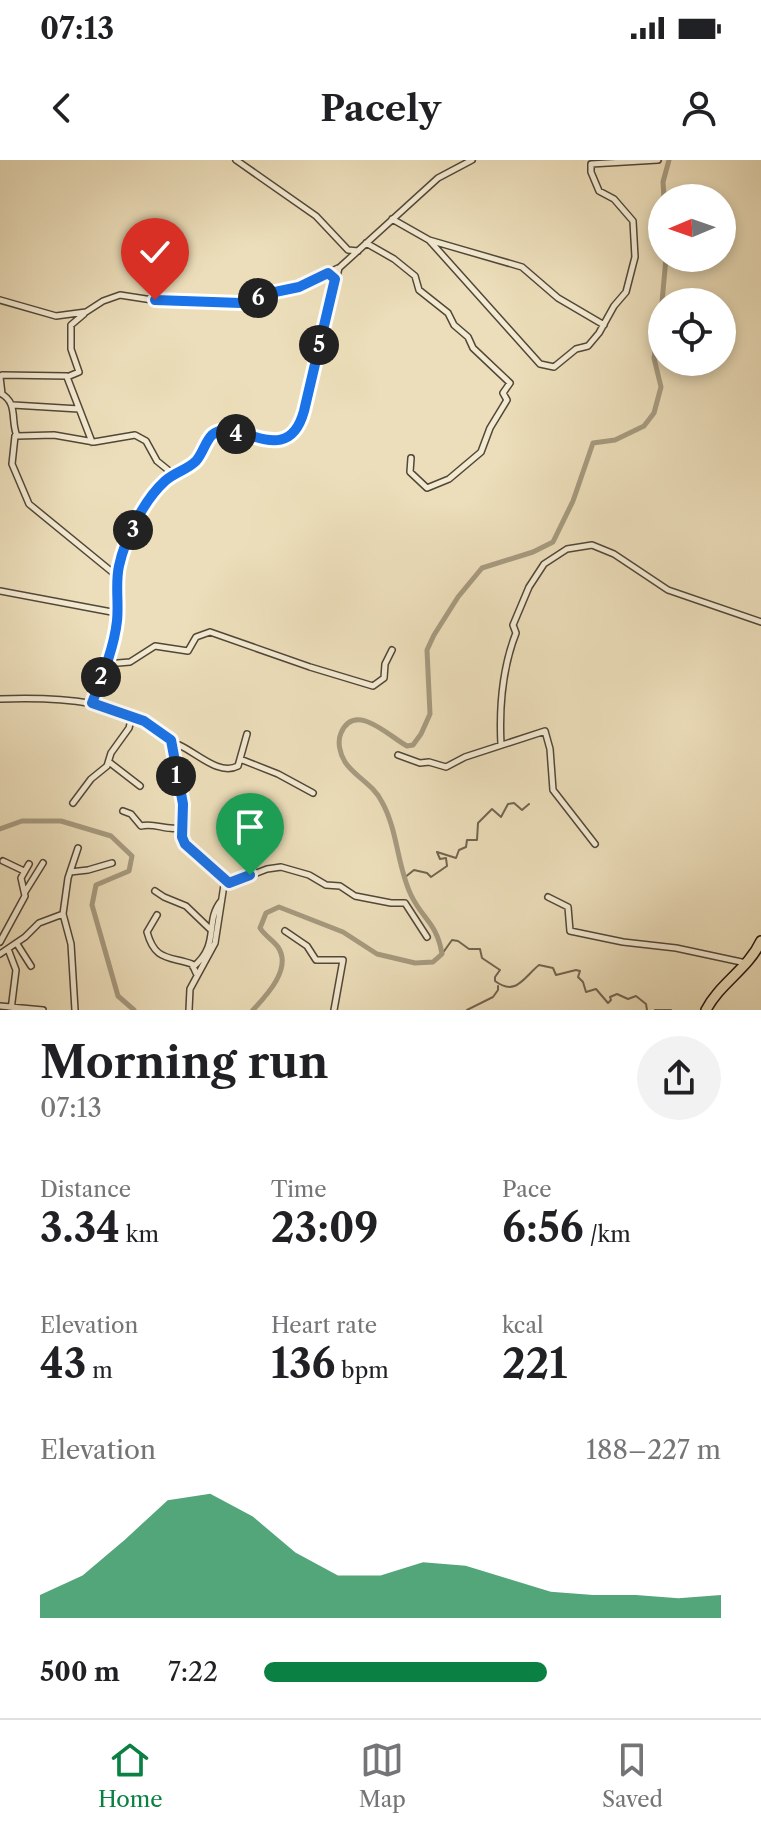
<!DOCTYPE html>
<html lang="en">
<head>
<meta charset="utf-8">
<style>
	:root { --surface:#fff; --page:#f2f2f2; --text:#202124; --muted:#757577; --line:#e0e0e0; --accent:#0b8043 }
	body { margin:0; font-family:"Libre Caslon Text",serif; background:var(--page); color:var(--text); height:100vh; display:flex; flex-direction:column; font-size:30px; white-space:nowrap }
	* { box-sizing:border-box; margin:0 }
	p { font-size:26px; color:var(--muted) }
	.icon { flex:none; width:44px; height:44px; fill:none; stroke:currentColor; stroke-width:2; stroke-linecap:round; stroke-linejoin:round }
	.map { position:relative; height:850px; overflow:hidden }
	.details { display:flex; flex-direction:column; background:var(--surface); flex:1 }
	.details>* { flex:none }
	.needle { width:52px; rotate:268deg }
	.tools { position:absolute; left:648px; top:24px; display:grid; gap:16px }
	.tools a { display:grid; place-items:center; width:88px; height:88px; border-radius:50%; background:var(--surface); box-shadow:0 4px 12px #0003; font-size:40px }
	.pin { position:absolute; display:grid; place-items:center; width:68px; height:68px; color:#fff; margin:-82px -34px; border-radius:50% 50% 50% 0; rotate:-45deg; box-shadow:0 0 8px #0007 }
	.pin .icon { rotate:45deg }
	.km { position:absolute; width:40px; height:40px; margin:-20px; border-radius:50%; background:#222; color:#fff; font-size:22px; line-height:40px; text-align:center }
	.round { display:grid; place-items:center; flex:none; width:84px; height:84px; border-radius:42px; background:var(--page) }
	.summary { display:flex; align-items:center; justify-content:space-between; height:136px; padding:0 40px }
	h1 { font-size:44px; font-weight:700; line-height:60px }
	.figures { display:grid; grid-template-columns:repeat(3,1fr); gap:12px; height:136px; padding:8px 40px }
	.figures div { display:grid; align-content:center }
	.figures b { font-size:40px; font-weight:700 }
	.figures small { font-size:22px; font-weight:400 }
	.figures p { font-size:22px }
	.chart { height:224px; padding:16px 40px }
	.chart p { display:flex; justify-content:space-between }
	.chart svg { width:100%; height:144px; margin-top:8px; fill:var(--accent); opacity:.7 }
	ul { padding:0 40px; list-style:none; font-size:26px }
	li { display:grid; grid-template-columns:128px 96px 1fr; align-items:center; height:60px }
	li i { height:20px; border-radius:10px; background:var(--accent) }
	.status { display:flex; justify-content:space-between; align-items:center; height:56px; padding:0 40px; background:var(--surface); direction:ltr }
	.status svg { height:22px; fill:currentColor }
	header { display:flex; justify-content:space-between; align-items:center; height:104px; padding:0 40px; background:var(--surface); font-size:36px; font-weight:700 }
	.dock { display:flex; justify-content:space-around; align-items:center; height:112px; border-top:2px solid var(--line); background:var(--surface); font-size:22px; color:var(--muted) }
	.dock a { display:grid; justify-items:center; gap:4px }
	.dock .current { color:var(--accent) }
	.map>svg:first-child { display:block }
</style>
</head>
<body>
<div class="status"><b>07:13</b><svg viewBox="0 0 49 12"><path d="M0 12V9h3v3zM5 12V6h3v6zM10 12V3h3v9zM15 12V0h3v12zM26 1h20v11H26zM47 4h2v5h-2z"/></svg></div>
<header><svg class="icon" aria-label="back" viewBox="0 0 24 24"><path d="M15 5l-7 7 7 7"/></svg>Pacely<svg class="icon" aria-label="person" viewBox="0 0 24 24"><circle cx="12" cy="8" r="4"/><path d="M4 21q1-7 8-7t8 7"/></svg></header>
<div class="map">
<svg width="761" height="850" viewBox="0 0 761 850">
	<rect width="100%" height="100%" fill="#ecdeba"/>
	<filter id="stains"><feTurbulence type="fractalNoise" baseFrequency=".0025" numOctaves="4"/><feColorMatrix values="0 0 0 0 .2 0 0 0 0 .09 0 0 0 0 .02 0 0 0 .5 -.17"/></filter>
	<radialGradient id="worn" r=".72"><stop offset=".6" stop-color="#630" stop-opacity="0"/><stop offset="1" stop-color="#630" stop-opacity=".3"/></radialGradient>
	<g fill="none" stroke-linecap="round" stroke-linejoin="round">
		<path stroke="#706551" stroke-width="2" d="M 404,718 L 414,710 L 427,713 L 431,717 L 447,706 L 446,698 L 440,699 L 437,692 L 456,698 L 459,690 L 466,687 L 467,680 L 477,680 L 478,663 L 492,649 L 501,657 L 508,644 L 514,643 L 522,650 L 529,644
			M 442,794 L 452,780 L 458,781 L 469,789 L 480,789 L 482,798 L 500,810 L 495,817 L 495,821 C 516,837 524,817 539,805 L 553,808 L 556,815 L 576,810 L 580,811 L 578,817 L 583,822 L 586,832 L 596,829 L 608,843 L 611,840 L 610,837 L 617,834 L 628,839 L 636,836 L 646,844 L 647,850
			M 467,850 L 493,837 L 498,830 L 498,826
			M 655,850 L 671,850"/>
		<path stroke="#a69a7f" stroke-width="5" d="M 664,38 L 663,22 L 669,0
			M 662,142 L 666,98
			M 0,669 L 22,661 L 61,661 L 111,676 L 132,696 L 129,711 L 96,725 L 92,745 L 118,836 L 134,850
			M 253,850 C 268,834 292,808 278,787 C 273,780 265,776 260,768 L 266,753 L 279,747 L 343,772 L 377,794 L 415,803 L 433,802 L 442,794 C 437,763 423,760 411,735 C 397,706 398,671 382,642 C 373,624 355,617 345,602 C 340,594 337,582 341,573 C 355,540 391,578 407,586 L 413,585 L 421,574 L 430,554 L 427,490 L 434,475 L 458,437 L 482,408 L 533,392 L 553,382 L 573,341 L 593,283 L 615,280 L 644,266 L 654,253 L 661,227 L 654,198 L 662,143"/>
		<g stroke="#524738" stroke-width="8">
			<path id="minor" d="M 236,0 L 316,56 L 348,90 L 358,91
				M 392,59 L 429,80
				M 366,83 L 394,99 L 415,116 L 419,130 L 448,153 L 454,165 L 468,177 L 473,188 L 510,223 L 503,233 L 507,240 L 490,268 L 481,292 L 449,319 L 427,328 L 410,312 L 411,298
				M 0,140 L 56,156 L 86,152 L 103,141 L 120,135 L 159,141 L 241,143 L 304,125 L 338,108
				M 84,154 L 71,165 L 71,189 L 79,212 L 67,217 L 92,282
				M 604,165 L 558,138 L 522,107 L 429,80 L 540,204 L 554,207 L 576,189 L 588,186 L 599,173 L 614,146 L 626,132 L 635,97 L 633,61 L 614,39 L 599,31 L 591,12 L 591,4 L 658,0
				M 0,233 C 19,243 10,260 17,276 L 54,275 L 94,282 L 135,275 L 146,281 L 157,301 L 173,314
				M 2,234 L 0,217 L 2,215 L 67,216
				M 13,245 L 79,249
				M 15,276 L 12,304 L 29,344 L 117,416
				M 0,431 L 117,453
				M 106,504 L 130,502 L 155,486 L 188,491 L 196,477 L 210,472 L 310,507 L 373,526 L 384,518 L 385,504 L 392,490
				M 0,539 C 54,537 132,539 171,581 L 183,644 L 183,680 L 190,690 L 220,715 L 224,725 L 215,783 L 190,829 L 189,850
				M 92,543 C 102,518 111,492 116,467 C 119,448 116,430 118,411 C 120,387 144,342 161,324 C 171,314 187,311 196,300 C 204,292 207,275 218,272 C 248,263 283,306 303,256 L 339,108 L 438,18 L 472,0
				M 501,585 C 499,546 502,509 516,473 L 513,465 L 529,427 L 544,404 L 567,389 L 592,385 L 614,394 L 668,430 L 761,462
				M 174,587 L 179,585 C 197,593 219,616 238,606 L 247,574
				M 398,595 L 420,603 L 429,602 L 446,607 L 465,597 L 545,571 L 550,589 L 553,630 L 595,684
				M 240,599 L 278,614 L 313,633
				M 109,602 L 140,626
				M 73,643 L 91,619 L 107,606 L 111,593 L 129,568 L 132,556
				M 123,651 L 131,654 L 141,666 C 155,662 167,672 182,667
				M 3,701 L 24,711
				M 70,712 L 88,710 L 112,703
				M 225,725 L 267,709 L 281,707 L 309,715 L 326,725 L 340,726 L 355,736 L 391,743 L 405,743 L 427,777
				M 155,731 L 164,737 L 186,746 L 211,770
				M 25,732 L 43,703
				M 548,737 L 568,747 L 570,771 L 623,782 L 676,788 L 746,803
				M 63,754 L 71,784 L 75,850
				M 157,755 L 147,772 C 155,801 168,796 192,804 L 196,813
				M 285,771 L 307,786 L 316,800 L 343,800 L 334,850
				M 0,782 L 25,736 L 21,718 L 29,704
				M 17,784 L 31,806
				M 8,789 L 16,810 L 11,850
				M 0,794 L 25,777 L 39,763 L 63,754 L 68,718 L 78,688
				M 193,807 C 221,784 204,762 221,741
				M 0,846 L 43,850"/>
		</g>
		<g stroke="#1f150d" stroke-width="12">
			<path id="highway" d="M 706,850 C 720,823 748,809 761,781"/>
		</g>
		<use href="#minor" stroke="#f3ead2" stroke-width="5"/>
		<use href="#highway" stroke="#ecdeba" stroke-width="9"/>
	</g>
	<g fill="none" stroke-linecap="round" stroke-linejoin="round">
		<g stroke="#fff" stroke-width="16">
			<path id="route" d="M 155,140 L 241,143 L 275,132 L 299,127 L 328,113 L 335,119 L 304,251 C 287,313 235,254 212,275 C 205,282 203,293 196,301 C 187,310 175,312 165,321 C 144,340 125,378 119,406 C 115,423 119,443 117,461 C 114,488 102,517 92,543 L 144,561 L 171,580 L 183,644 L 182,677 L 185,684 L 229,723 L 250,715"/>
		</g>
		<use href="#route" stroke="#1a73e8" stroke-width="10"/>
	</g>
	<rect width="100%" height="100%" filter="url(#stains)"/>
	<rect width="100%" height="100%" fill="url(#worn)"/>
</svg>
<div class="tools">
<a><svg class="needle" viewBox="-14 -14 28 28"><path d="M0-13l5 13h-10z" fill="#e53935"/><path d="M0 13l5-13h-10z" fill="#757577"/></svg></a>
<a><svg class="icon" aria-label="locate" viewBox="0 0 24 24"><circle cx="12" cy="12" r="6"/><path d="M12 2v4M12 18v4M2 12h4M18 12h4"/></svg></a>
</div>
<div class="pin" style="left:250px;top:715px;background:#1e9e55"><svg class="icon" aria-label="arrive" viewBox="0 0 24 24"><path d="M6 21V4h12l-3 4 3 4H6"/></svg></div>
<div class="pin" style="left:155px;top:140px;background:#d93025"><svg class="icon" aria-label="check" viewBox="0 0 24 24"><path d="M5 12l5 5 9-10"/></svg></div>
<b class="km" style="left:176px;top:616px">1</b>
<b class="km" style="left:101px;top:517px">2</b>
<b class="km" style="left:133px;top:370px">3</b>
<b class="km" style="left:236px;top:274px">4</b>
<b class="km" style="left:319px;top:185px">5</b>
<b class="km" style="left:258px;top:138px">6</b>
</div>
<section class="details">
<div class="summary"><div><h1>Morning run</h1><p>07:13</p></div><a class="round"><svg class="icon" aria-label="share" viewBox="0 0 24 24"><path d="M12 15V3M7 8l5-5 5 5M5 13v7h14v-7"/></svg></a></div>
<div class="figures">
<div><p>Distance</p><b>3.34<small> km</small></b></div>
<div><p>Time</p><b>23:09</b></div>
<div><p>Pace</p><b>6:56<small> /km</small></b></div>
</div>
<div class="figures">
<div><p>Elevation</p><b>43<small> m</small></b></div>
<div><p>Heart rate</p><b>136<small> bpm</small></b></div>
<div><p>kcal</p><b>221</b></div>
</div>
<div class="chart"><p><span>Elevation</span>188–227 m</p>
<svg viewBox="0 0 160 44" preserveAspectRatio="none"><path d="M0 44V37L10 31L20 20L30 8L40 6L50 13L60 24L70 31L80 31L90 27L100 28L110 32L120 36L130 37L140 37L150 38L160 37V44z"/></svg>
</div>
<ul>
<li><b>500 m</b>7:22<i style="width:62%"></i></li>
</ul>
</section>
<nav class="dock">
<a class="current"><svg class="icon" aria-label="home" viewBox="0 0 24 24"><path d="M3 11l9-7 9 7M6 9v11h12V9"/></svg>Home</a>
<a><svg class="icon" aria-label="map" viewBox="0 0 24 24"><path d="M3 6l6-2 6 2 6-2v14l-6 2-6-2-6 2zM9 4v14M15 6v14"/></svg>Map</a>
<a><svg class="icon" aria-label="saved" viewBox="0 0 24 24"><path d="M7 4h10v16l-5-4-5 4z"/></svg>Saved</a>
</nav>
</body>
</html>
